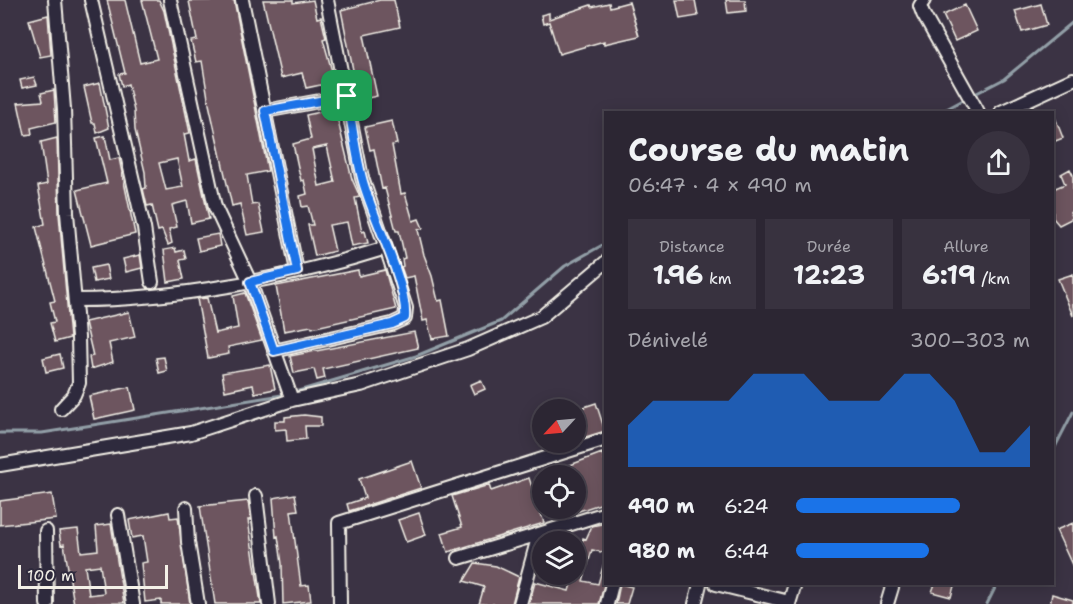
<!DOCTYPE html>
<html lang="fr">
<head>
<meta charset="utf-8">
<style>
	:root { --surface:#2c2633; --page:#38323f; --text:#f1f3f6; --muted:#a6a5ac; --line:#48434e; --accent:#1a73e8 }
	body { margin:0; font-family:"Shantell Sans",sans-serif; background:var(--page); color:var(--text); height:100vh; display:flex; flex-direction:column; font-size:22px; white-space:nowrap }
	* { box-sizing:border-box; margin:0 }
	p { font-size:20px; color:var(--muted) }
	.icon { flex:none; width:33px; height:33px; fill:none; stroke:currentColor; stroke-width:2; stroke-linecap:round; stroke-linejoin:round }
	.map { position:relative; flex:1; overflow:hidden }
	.panel { position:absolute; left:604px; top:111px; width:450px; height:474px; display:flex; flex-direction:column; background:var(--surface); border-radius:0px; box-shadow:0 3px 15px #0003,0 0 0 2px var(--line) }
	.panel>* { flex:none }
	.needle { width:39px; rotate:244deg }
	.buttons { position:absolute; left:532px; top:399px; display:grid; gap:12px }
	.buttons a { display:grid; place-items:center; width:54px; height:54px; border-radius:50%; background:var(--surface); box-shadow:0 3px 15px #0003,0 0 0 2px var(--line); font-size:30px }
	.scale { position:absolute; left:18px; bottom:15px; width:150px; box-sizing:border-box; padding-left:6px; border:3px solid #f4f1e8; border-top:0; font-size:16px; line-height:21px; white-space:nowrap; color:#f4f1e8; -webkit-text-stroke:4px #2f2a3d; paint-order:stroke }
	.pin { position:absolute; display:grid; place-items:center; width:51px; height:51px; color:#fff; margin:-26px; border-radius:12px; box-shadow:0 3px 9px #0006 }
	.round { display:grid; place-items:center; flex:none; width:63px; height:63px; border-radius:32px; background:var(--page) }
	.head { display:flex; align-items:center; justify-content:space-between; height:102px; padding:0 24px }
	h1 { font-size:33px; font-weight:700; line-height:45px }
	.figures { display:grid; grid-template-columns:repeat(3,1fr); gap:9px; height:102px; padding:6px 24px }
	.figures div { display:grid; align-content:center; border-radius:0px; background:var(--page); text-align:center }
	.figures b { font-size:26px; font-weight:700 }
	.figures small { font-size:16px; font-weight:400 }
	.figures p { font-size:16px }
	.chart { height:168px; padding:12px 24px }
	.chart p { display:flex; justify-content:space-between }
	.chart svg { width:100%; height:108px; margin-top:6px; fill:var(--accent); opacity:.7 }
	ul { padding:0 24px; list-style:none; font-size:20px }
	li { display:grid; grid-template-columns:96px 72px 1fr; align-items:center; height:45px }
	li i { height:15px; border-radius:8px; background:var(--accent) }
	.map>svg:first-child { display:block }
</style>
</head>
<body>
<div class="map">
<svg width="1073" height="604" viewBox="0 0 1073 604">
	<rect width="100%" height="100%" fill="#3b3344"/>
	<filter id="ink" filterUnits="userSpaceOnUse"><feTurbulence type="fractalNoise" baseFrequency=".0167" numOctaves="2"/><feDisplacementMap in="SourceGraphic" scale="12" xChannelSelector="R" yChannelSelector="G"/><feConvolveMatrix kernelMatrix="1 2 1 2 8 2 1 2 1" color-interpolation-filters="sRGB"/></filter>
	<g filter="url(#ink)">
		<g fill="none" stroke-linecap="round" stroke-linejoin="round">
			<path stroke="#929fa7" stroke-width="3" d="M 971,96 L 1004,79 L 1073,22
				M 941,112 L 965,99
				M 295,392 L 416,356 L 501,321 L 565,266 L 606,243
				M 0,433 L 42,433 L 282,395
				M 1053,451 L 1073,412
				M 987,604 L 997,584"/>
		</g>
		<path fill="#6d555f" stroke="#f4f1e8" stroke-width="1.5" fill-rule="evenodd" d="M 107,0 L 125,0 L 140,63 L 157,59 L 142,0 L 159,0 L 164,11 L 190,133 L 184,134 L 189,161 L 196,159 L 209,219 L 191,223 L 187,201 L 172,205 L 177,227 L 169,229 L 172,243 L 168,245 L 162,230 L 158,231 L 152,205 L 147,206 L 143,189 L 146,188 L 145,172 L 135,130 L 134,111 L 128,84 L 122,86 L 119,74 L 125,73 ZM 177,159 L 183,187 L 166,190 L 159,163 Z
			M 234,0 L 268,171 L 247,175 L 252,205 L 258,204 L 264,232 L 247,235 L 240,204 L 232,206 L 209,104 L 202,61 L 196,62 L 191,41 L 197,40 L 189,1 Z
			M 263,0 L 293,0 L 293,3 L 313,0 L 317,18 L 321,17 L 326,38 L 323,39 L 335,82 L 306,88 L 302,73 L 281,78 Z
			M 380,0 L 394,0 L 400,27 L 364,35 L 377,96 L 359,100 L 341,10 Z
			M 676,0 L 695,0 L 698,16 L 680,19 Z
			M 726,0 L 745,0 L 746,11 L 728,13 Z
			M 629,2 L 639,36 L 604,44 L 604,41 L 559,54 L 549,22 L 543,24 L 541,15 L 549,13 L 549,19 L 591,5 L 592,7 L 609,3 L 610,7 Z
			M 1041,4 L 1047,25 L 1022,32 L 1015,11 Z
			M 965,5 L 977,31 L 955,41 L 943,15 Z
			M 48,15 L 51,55 L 40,57 L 29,20 Z
			M 34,77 L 37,85 L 22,88 L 20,80 Z
			M 100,83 L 109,128 L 97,133 L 95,123 L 92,123 L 84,87 Z
			M 54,90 L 56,122 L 31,128 L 32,134 L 25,135 L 18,103 L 43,101 L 41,93 Z
			M 335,109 L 352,179 L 360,197 L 355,198 L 362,232 L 365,231 L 368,243 L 352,246 L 347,222 L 329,225 L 335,251 L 315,256 L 308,225 L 313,225 L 308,206 L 302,207 L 300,196 L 307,194 L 304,180 L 301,181 L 293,144 L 311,139 L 306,115 ZM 327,146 L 335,182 L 319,186 L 312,149 Z
			M 1053,112 L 1063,138 L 1053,142 Z
			M 392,121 L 397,144 L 392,145 L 401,194 L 405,193 L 413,221 L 419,219 L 423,228 L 418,230 L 424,255 L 432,276 L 438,301 L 442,300 L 449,336 L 432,339 L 427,320 L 423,321 L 414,276 L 405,278 L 401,267 L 403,266 L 402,259 L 405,258 L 399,231 L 396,231 L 385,188 L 382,189 L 374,149 L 370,150 L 365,127 Z
			M 105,136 L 110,160 L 119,158 L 135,234 L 91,245 L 77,190 L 107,183 L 96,138 Z
			M 57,138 L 59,214 L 70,338 L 55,342 L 50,323 L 55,322 L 50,302 L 55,301 L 36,227 L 45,224 L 38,186 L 47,184 L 41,142 Z
			M 1070,169 L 1073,175 L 1073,211 L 1070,212 L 1073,218 L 1059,225 L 1053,218 L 1053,189 L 1065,184 L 1061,174 Z
			M 218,234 L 220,246 L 199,251 L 196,238 Z
			M 175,248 L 176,252 L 184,250 L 186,259 L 180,260 L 184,279 L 168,282 L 164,250 Z
			M 140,255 L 142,268 L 126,272 L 123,259 Z
			M 106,265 L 109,279 L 94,282 L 91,268 Z
			M 358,270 L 359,276 L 385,270 L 396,309 L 312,328 L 311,326 L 284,331 L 276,286 Z
			M 1073,274 L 1073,316 L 1058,279 Z
			M 245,293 L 262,340 L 228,347 L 229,354 L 208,358 L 197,299 L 207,298 L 215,333 L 238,328 L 233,296 Z
			M 129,312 L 135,337 L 109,343 L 113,362 L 91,369 L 89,357 L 93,356 L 85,322 Z
			M 414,332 L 418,348 L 323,369 L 325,378 L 317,380 L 314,369 L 294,373 L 290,356 Z
			M 60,354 L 63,368 L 46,372 L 43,358 Z
			M 164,357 L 167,371 L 159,373 L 156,358 Z
			M 270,365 L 275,389 L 255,393 L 253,385 L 225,391 L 222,373 Z
			M 481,380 L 485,389 L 474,394 L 470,385 Z
			M 130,387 L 135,410 L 94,419 L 89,396 Z
			M 596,403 L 605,431 L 576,440 L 576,419 L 584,416 L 581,408 Z
			M 304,415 L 321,417 L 321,426 L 305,426 L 306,439 L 287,441 L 286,429 L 275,430 L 275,421 L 285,421 L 285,417 Z
			M 602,453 L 606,464 L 606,502 L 576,512 L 576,476 L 541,476 Z
			M 412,461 L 421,488 L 349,511 L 347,504 L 365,498 L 359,479 Z
			M 529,478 L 544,523 L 448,552 L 442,533 L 462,527 L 452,496 L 489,485 L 491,491 Z
			M 52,494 L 56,519 L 0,525 L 0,501 Z
			M 295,494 L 298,510 L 291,511 L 301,586 L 309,585 L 311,601 L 283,604 L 282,564 L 278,536 L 276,537 L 273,498 Z
			M 248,501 L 251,520 L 248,520 L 261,604 L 215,604 L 200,506 Z
			M 169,512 L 170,518 L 178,517 L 190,604 L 161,604 L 161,600 L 145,602 L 141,563 L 147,562 L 143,536 L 132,538 L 129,520 Z
			M 419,513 L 426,535 L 406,542 L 398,520 Z
			M 606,523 L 606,553 L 592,550 L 583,581 L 598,584 L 604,563 L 606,564 L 606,578 L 599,604 L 529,604 L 535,582 L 569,591 L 574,574 L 576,574 L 583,538 L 586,539 L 592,526 Z
			M 1073,523 L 1073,567 L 1056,530 Z
			M 111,524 L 124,603 L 74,604 L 64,544 L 61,545 L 59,531 L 78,529 L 81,552 L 98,550 L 96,526 ZM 100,565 L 104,593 L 89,595 L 85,567 Z
			M 475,563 L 496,566 L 519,577 L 512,604 L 479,604 L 484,587 L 464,581 Z
			M 620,584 L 632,587 L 627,604 L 616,604 Z
			M 935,584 L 952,584 L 954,586 L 951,597 L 932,592 Z
			M 1052,594 L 1073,600 L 1073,604 L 1050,604 Z"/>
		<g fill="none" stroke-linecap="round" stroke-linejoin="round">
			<g stroke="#f4f1e8" stroke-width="16">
				<path id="minor" d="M 55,0 L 64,109 L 67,213 L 78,337 L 79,383 L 74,395 L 61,409
					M 91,0 L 144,228 L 152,282
					M 170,0 L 215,207 L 250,282 L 292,400
					M 242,0 L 297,271
					M 924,0 L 920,6 L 923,14 L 978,112
					M 265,111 L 347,96
					M 1001,112 L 1073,79
					M 76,300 C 175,300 291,278 386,248 L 362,178 L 327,0
					M 274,351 L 392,324 L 405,318 L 406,308 L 386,248
					M 0,465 L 191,433 L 292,400 L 361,385 L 468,349 L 541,317 L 606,262
					M 256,496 L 269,604
					M 186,508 L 188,542 L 198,604
					M 118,515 L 133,604
					M 46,531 L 47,604
					M 459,558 L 539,534
					M 716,584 L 789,602
					M 340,604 L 339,523 L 606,439
					M 520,604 L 539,534 L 606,513
					M 607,604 L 612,584
					M 695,604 L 700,584
					M 789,604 L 795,584
					M 887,604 L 893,584"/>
			</g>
			<use href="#minor" stroke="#2f2a3d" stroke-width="12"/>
		</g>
	</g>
	<g fill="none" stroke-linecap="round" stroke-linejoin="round" filter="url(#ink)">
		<g stroke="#fff" stroke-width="12">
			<path id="route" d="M 347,96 C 352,123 355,151 362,178 C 371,215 408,283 405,318 L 392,324 L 274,351 L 250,282 L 297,271 L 265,111 Z"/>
		</g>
		<use href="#route" stroke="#1a73e8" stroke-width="8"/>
	</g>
</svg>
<div class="buttons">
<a><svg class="needle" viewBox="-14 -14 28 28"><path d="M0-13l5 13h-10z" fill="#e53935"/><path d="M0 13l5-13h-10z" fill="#a6a5ac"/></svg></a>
<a><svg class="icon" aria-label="locate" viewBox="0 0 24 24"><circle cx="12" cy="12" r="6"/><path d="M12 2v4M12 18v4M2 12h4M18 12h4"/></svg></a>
<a><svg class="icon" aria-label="layers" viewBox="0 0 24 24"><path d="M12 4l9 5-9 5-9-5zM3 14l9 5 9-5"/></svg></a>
</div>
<div class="scale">100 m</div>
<div class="pin" style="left:347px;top:96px;background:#1e9e55"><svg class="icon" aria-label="arrive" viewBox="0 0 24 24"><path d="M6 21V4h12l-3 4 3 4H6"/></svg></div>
<section class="panel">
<div class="head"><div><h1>Course du matin</h1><p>06:47 · 4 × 490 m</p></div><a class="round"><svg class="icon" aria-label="share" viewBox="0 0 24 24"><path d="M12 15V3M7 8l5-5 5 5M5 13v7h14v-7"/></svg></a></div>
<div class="figures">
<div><p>Distance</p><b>1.96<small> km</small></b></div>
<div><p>Durée</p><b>12:23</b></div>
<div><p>Allure</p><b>6:19<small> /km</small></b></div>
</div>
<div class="chart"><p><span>Dénivelé</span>300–303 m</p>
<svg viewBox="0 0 160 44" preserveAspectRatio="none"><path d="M0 44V27L10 17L20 17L30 17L40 17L50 6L60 6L70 6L80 17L90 17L100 17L110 6L120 6L130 17L140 38L150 38L160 27V44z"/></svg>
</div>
<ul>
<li><b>490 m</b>6:24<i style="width:70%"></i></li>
<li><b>980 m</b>6:44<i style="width:57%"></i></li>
</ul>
</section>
</div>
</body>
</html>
